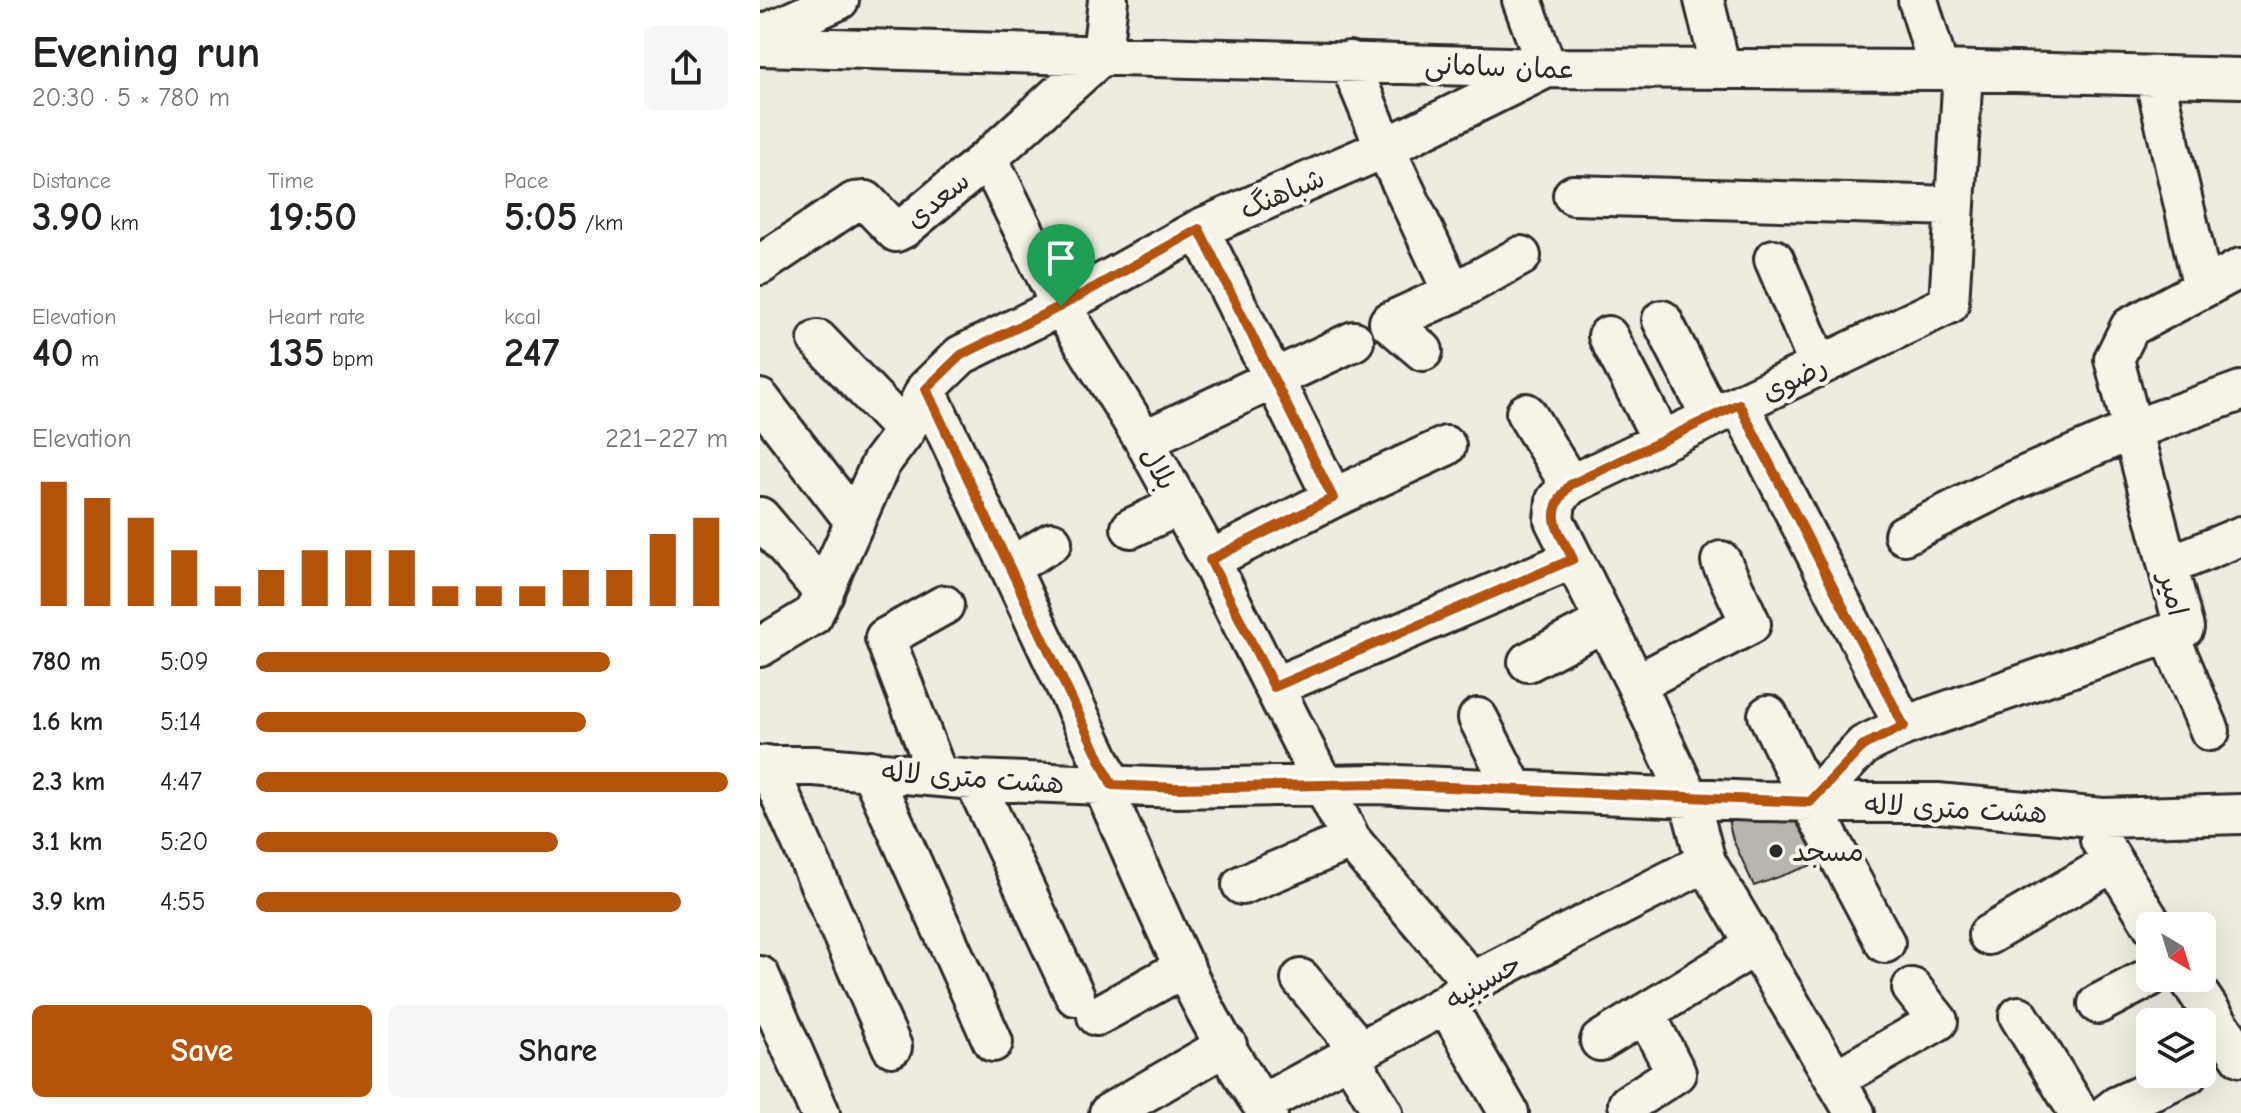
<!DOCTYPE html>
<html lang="en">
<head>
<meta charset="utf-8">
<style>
	:root { --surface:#fff; --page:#f6f6f6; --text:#222; --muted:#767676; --accent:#b45309 }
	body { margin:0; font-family:"Comic Neue","Playpen Sans Arabic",sans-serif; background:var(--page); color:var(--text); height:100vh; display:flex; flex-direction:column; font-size:30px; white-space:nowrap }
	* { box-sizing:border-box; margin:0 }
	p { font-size:26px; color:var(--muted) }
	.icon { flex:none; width:44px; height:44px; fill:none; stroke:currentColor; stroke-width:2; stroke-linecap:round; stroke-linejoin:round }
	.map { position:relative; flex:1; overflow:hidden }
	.panel { display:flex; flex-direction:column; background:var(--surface); width:760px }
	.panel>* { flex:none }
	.needle { width:52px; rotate:142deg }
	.fabs { position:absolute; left:1376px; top:912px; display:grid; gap:16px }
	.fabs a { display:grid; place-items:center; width:80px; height:80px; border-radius:12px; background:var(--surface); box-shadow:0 8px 32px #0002; font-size:40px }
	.pin { position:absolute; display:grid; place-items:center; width:68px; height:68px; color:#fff; margin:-82px -34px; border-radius:50% 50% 50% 0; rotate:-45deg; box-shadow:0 0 8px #0007 }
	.pin .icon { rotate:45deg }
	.round { display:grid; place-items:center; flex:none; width:84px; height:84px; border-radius:12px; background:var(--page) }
	.summary { display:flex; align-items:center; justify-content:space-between; height:136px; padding:0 32px }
	h1 { font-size:44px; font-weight:600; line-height:60px }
	.metrics { display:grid; grid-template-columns:repeat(3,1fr); gap:12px; height:136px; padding:8px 32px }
	.metrics div { display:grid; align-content:center }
	.metrics b { font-size:40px; font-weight:600 }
	.metrics small { font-size:22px; font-weight:400 }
	.metrics p { font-size:22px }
	.chart { height:224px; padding:16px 32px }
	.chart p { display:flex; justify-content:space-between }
	.chart svg { width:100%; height:144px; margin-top:8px; stroke:var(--accent); stroke-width:6 }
	.primary-button { display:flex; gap:16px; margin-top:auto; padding:16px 32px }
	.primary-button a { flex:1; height:92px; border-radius:12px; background:var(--accent); color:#fff; font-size:32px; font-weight:600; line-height:92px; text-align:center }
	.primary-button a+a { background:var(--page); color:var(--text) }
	ul { padding:0 32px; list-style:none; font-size:26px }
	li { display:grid; grid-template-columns:128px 96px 1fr; align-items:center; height:60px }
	li i { height:20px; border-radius:10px; background:var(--accent) }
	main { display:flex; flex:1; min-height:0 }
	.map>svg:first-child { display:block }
</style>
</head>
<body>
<main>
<section class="panel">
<div class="summary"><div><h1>Evening run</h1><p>20:30 · 5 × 780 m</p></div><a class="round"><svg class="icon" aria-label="share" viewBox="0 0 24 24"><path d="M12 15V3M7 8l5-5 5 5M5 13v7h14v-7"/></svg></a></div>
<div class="metrics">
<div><p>Distance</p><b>3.90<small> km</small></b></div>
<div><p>Time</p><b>19:50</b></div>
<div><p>Pace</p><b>5:05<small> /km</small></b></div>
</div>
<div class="metrics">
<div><p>Elevation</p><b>40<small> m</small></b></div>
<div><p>Heart rate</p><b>135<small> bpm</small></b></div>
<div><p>kcal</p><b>247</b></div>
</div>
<div class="chart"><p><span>Elevation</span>221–227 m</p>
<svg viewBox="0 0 160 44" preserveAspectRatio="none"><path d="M5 44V6M15 44V11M25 44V17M35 44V27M45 44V38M55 44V33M65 44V27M75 44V27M85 44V27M95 44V38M105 44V38M115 44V38M125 44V33M135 44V33M145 44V22M155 44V17"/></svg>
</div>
<ul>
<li><b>780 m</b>5:09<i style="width:75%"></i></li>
<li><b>1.6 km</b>5:14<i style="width:70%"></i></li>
<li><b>2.3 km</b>4:47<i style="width:100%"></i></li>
<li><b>3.1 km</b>5:20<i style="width:64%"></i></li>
<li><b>3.9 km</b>4:55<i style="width:90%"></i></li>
</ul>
<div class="primary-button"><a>Save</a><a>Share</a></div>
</section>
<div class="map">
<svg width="1481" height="1113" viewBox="0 0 1481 1113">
	<rect width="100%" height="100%" fill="#efebe0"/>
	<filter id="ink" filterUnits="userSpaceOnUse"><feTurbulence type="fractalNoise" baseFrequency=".0125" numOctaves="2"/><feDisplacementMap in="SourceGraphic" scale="16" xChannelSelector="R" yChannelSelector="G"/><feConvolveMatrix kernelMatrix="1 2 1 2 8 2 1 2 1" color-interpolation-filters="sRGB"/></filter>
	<g filter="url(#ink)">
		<path fill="#0003" d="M 1046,801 L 1073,846 L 1058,860 L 995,883 Z"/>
		<path fill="#b8b5ae" stroke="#2b2b2b" stroke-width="2" d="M 1032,815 L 1060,862 L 994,886 L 973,840 L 967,816 Z"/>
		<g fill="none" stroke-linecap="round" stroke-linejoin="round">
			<g stroke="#2b2b2b" stroke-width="44">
				<path id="minor" d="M 944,0 L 961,69
					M 1158,0 L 1179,70
					M 0,36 L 79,0
					M 0,46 L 787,68 L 1179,70 L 1481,78
					M 589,61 L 625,148 L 693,293
					M 1394,76 L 1443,288
					M 228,158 L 301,306 L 384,440 L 450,560 L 591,840 L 712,982
					M 813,195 L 1195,206
					M 439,229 L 573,498
					M 1014,259 L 1059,366
					M 0,265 L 94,202 L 106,201 L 136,232 L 144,228 L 228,158 L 342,55 L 348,0
					M 902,320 L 951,417
					M 848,336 L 902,440
					M 58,340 L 145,431
					M 663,351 L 629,322 L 693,293 L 761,256
					M 166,389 L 352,785
					M 0,399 L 95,522
					M 979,404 L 1144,726
					M 766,413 L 810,485
					M 384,440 L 594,341
					M 0,517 L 64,593
					M 371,528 L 420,505
					M 1144,535 L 1250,482 L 1372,430 L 1481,391
					M 450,560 L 573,498 L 686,446
					M 1408,566 L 1481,536
					M 250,567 L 292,542
					M 1409,634 L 1450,731
					M 0,647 L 53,615 L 121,463 L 145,431 L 166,389 L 201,355 L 301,306 L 439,229 L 625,148 L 787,68 L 762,0
					M 768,662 L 844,622
					M 876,684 L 991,624 L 961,561
					M 514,687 L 813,559
					M 1008,715 L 1050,802 L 1125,943
					M 718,718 L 755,791
					M 7,765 L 132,1047
					M 0,766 L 54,766 L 214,780 L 418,788 L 615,784 L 997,801 L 1177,803 L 1343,818 L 1481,814
					M 110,770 L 233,1042
					M 178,776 L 125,638 L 184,605
					M 214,780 L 315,996
					M 342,785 C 392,895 437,1014 508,1113
					M 1050,802 L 1104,745 L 1144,726 L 1424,628 L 1354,359 L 1370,327 L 1481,268
					M 1340,840 L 1393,926
					M 482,885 L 591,840
					M 1228,935 L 1352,863
					M 0,976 L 60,1113
					M 1428,978 L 1481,1057
					M 541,979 L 601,1051
					M 686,1004 L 749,1113
					M 1338,1004 L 1390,977
					M 337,1016 L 425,967
					M 1259,1016 L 1319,1113
					M 840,1041 L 996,945
					M 590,1057 L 623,1113
					M 1076,1079 L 1178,1021 L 1152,988
					M 502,1104 L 686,1004 L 712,982 L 946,862
					M 868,1104 L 916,1073 L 885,1013
					M 349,1113 L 467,1045
					M 1095,1113 L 946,862 L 929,798 L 876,684 L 794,520 L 796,500 L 810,485 L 1189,304 L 1203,71
					M 1348,1113 L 1357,1106 L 1428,1074"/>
			</g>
			<use href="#minor" stroke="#f7f3e8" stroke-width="38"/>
		</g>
	</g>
	<g fill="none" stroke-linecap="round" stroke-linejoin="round" filter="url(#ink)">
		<g stroke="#fff" stroke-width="16">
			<path id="route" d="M 439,229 L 573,498 L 450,560 L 514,687 L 813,559 C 797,527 783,516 810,485 L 979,404 L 1144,726 L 1104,745 L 1050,802 L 615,784 L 418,788 L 352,785 L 166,389 L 201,355 L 301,306 Z"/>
		</g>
		<use href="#route" stroke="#b45309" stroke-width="10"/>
	</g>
	<circle fill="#2b2b2b" stroke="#f7f3e8" stroke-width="3" cx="1016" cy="851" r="8"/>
	<g text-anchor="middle" stroke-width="8" stroke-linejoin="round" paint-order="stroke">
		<g font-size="28" fill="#2b2b2b" stroke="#f7f3e8">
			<text transform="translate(740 66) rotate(2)" y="10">عمان سامانی</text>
			<text transform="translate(522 193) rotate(-23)" y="10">شباهنگ</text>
			<text transform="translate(177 199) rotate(-39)" y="10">سعدی</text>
			<text transform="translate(1034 378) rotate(-26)" y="10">رضوی</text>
			<text transform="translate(399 468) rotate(61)" y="10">بلال</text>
			<text transform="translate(1414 594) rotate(76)" y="10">امیر</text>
			<text transform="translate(213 777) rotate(4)" y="10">هشت متری لاله</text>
			<text transform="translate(1196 808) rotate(3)" y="10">هشت متری لاله</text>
			<text transform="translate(723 981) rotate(-31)" y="10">حسینیه</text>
		</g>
		<g font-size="28" fill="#2b2b2b" stroke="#f7f3e8" text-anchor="start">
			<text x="1032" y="861">مسجد</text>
		</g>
	</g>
</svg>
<div class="fabs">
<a><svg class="needle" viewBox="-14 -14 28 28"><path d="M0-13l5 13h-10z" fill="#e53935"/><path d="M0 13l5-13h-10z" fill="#767676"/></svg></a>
<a><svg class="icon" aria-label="layers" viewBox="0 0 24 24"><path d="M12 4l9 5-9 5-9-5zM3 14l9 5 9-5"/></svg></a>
</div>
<div class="pin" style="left:301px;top:306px;background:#1e9e55"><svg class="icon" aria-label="arrive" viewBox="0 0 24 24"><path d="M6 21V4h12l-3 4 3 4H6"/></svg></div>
</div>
</main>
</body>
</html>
